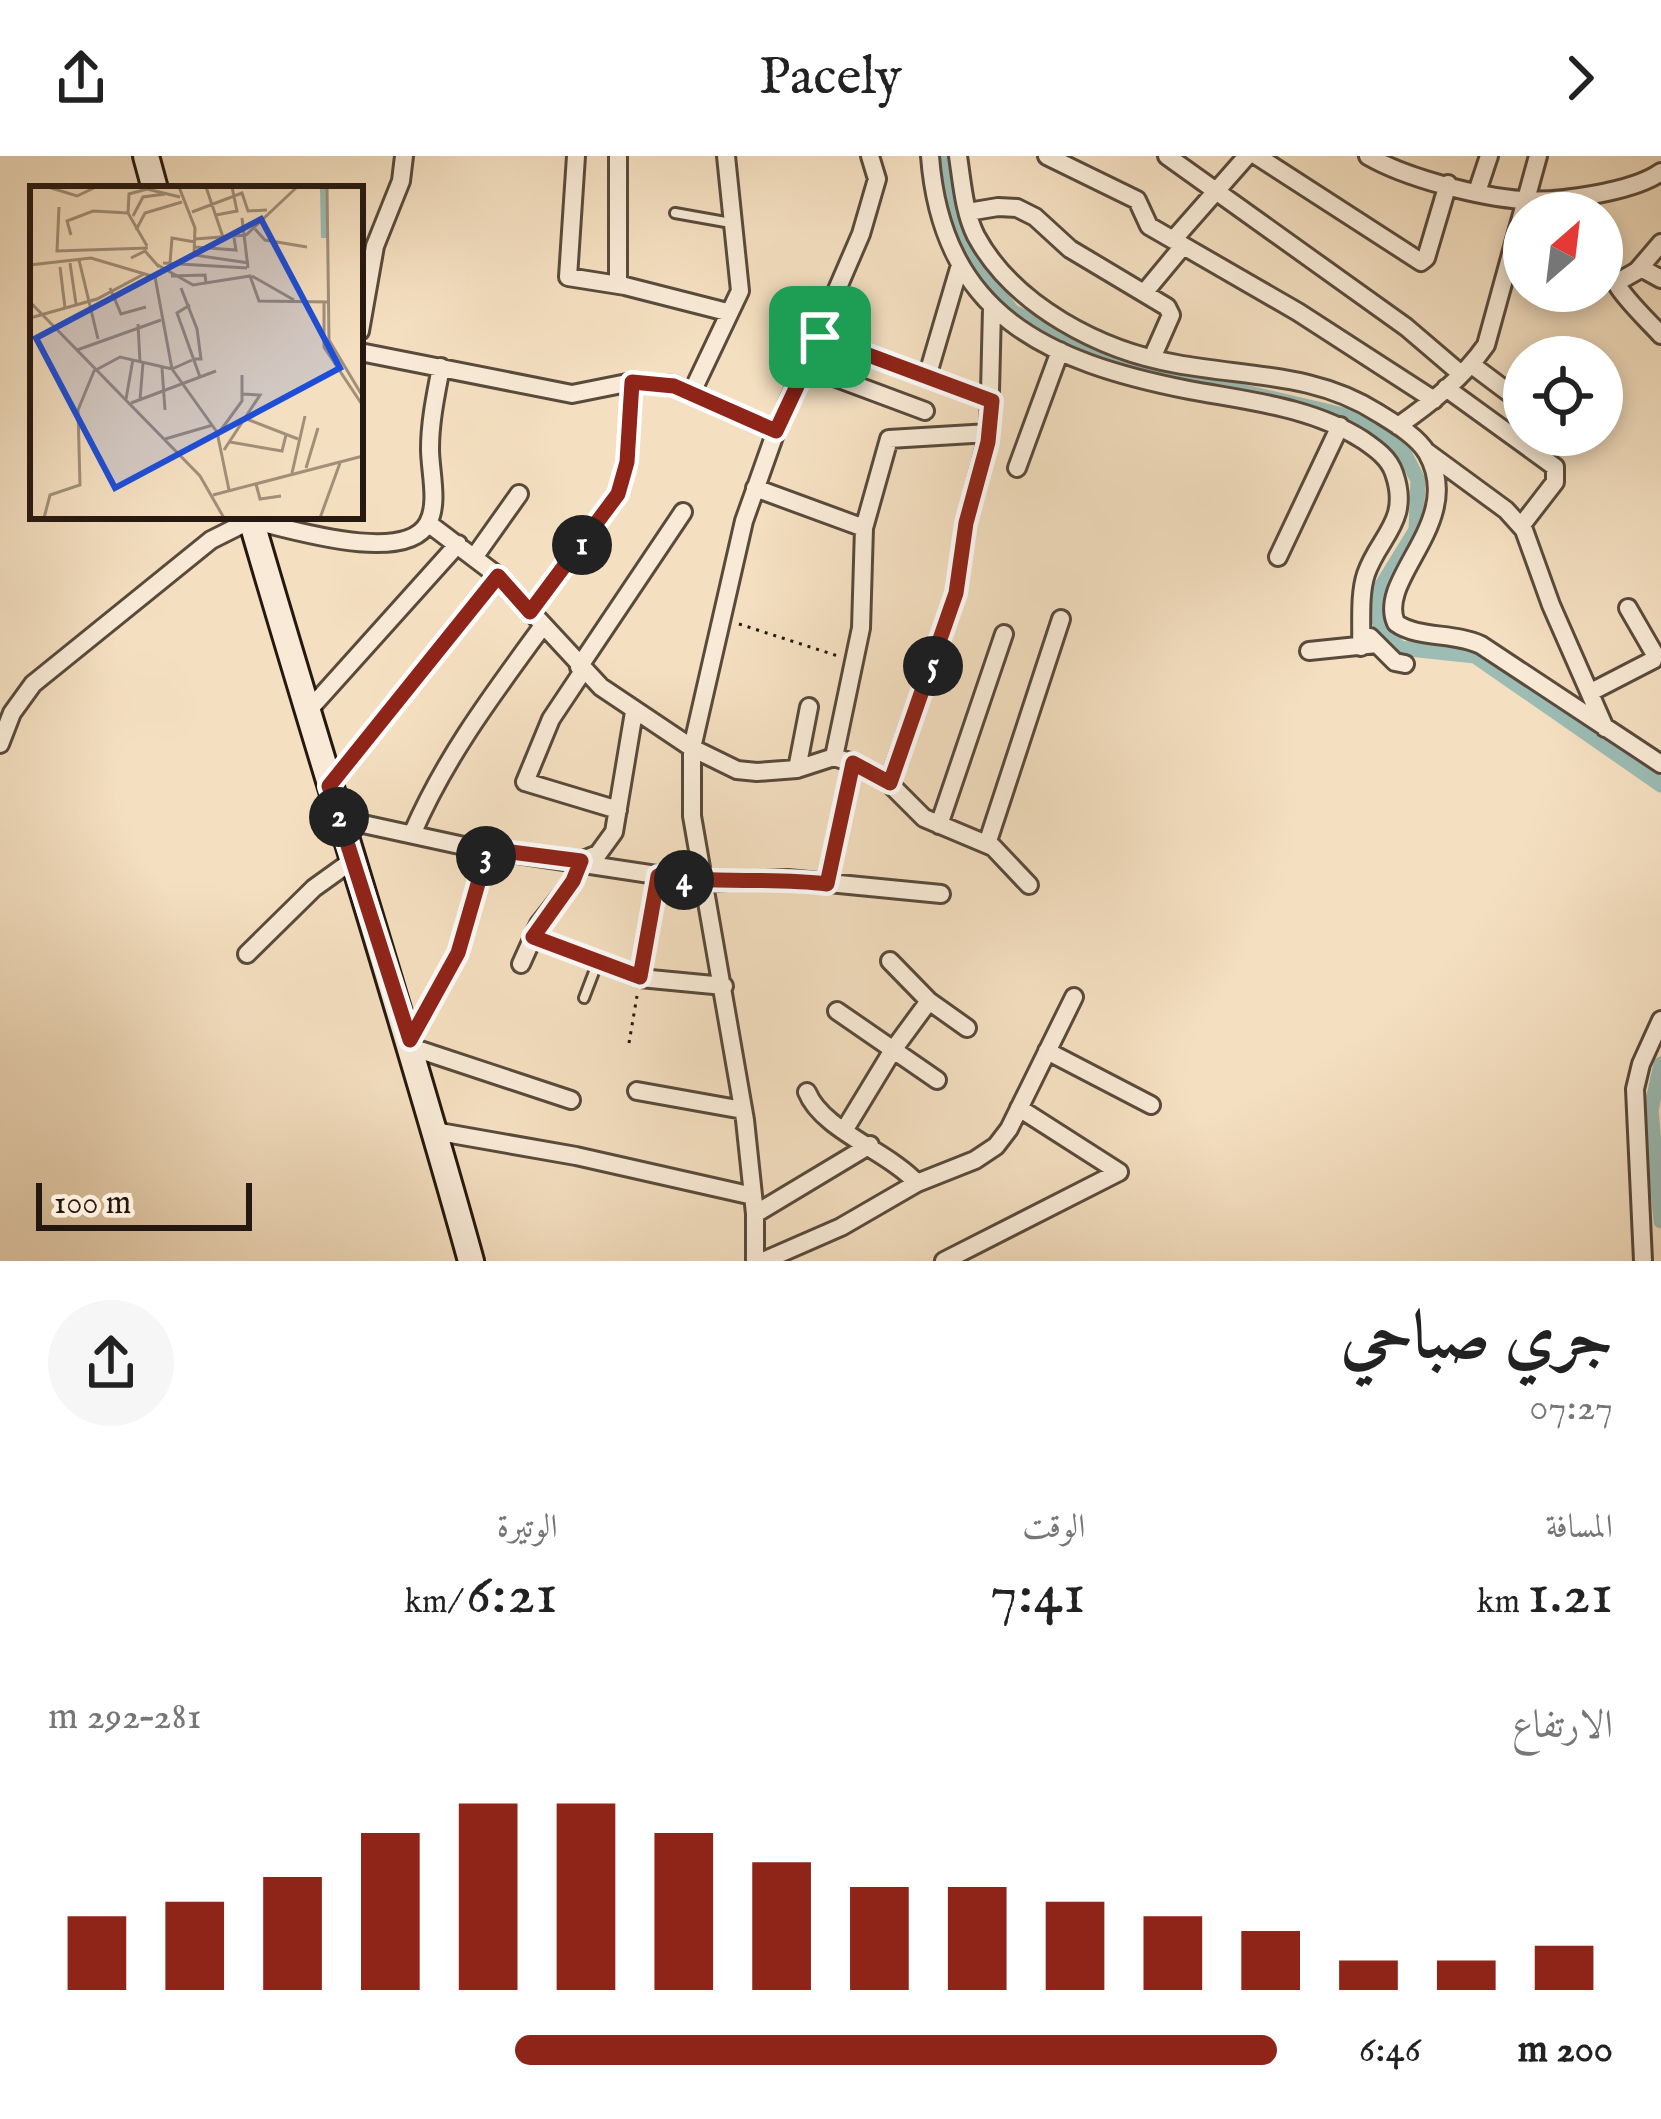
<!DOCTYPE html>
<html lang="ar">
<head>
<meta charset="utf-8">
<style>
	:root { --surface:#fff; --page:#f6f6f6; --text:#222; --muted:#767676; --accent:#8f2418 }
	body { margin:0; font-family:"IM FELL English",Amiri,serif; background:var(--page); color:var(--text); direction:rtl; height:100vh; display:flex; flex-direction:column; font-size:45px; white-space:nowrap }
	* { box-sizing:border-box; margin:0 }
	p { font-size:39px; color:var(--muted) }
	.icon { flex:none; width:66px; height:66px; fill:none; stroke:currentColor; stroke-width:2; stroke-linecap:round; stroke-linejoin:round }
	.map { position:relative; height:1105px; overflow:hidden; direction:ltr }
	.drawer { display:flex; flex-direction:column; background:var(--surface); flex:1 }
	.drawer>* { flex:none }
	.needle { width:78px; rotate:28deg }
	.buttons { position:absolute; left:1503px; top:36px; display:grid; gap:24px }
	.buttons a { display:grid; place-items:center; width:120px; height:120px; border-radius:50%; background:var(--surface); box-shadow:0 6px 18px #0003; font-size:60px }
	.scale { position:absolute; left:36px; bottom:30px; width:216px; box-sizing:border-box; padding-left:12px; border:6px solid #251810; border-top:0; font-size:33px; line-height:42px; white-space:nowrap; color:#251810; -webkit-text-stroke:9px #f8ead6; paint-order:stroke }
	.pin { position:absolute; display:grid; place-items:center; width:102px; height:102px; color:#fff; margin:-51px; border-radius:24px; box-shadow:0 6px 18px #0006 }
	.km { position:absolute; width:60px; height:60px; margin:-30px; border-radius:50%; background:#222; color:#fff; font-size:33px; line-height:60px; text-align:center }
	.round { display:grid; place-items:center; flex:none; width:126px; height:126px; border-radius:63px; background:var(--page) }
	.headline { display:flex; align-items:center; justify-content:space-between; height:204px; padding:0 48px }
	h1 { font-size:66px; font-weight:600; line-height:90px }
	.figures { display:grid; grid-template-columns:repeat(3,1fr); gap:18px; height:204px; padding:12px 48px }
	.figures div { display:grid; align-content:center }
	.figures b { font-size:60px; font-weight:600 }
	.figures small { font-size:33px; font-weight:400 }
	.figures p { font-size:33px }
	.chart { height:336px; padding:24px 48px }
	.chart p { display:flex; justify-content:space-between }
	.chart svg { width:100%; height:216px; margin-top:12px; stroke:var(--accent); stroke-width:6 }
	ul { padding:0 48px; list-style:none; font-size:39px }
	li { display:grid; grid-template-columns:192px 144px 1fr; align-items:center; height:90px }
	li i { height:30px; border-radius:15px; background:var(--accent) }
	header { display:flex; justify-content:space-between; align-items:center; height:156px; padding:0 48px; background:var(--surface); font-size:54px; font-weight:600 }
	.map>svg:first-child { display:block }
</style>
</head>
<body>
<header><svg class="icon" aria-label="forward" viewBox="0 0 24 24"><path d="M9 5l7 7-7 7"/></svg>Pacely<svg class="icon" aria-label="share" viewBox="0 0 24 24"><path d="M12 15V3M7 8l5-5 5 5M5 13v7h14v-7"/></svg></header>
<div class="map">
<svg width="1661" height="1105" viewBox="0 0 1661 1105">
	<rect width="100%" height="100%" fill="#f4dfc0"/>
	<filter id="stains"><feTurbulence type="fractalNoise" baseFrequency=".00167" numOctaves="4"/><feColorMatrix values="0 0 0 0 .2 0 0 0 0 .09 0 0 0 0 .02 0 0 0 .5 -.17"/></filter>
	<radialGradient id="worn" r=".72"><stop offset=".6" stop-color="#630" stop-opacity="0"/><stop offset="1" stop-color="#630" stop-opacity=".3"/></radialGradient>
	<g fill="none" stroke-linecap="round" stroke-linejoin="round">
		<path stroke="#9cbcb4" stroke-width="15" d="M 947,0 L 947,32 L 965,94 L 1012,155 L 1103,203 L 1352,261 L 1403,295 L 1418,324 L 1416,374 L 1379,434 L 1377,460 L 1384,477 L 1400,492 L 1475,500 L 1661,629
			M 1661,908 L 1651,954 L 1661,1065"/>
		<g stroke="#594a3c" stroke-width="14">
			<path id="service" d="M 675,57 L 731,67
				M 584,842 L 597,808"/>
		</g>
		<g stroke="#594a3c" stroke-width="22">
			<path id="minor" d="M 576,0 L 568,121 L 625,130 L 727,156
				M 618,0 L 618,128
				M 930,0 C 942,159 1047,206 1189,234 C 1248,245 1312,251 1363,284 C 1376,293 1389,302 1394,317 C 1411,365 1379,380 1366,418 C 1359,439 1362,468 1361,491
				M 958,0 C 962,26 964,56 976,80 C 1014,150 1101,195 1177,208 C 1247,221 1316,217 1378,257 C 1394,267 1417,280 1427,297 C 1466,366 1376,422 1396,467 C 1418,483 1454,476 1481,489 L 1661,608
				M 1047,0 L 1137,44 L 1149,70 L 1298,156 L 1434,244
				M 1167,0 L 1406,171 L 1461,218
				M 1257,0 L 1421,106 L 1426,102 L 1448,28
				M 1368,0 C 1406,22 1479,41 1523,44 C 1557,47 1633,36 1661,16
				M 1477,36 L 1489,0
				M 968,56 L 998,51 L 1017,52 L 1035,61 L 1070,93 L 1167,151 L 1171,159 L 1152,202
				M 1173,84 L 1247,0
				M 1602,91 C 1607,128 1637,153 1661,179
				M 1641,112 L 1661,123
				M 1616,127 L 1637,115 L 1661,87
				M 1144,137 L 1183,90
				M 360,175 L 375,90 L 401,25 L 404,0
				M 820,181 L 992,245
				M 360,196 L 572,238 L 632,226 L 674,229 L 776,275
				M 1472,209 L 1524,248
				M 807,211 L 925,255
				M 927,221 L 960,109
				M 1446,232 L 1555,311 L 1555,326 L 1521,370
				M 692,236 L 740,135 L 726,0
				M 1398,270 C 1431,247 1463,222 1486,189 L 1538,0
				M 989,277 L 889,283 L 864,372 L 861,472 L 834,601 L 853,607 L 889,627 L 956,437 L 966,367 L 989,277 L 992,153
				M 1427,296 L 1506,354 L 1524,374 L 1551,449 L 1605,572
				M 1017,312 L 1060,195
				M 755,332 L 864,372
				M 428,367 L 498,420 L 601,531 L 692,592 L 737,614 L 757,616 L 797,613 L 834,601
				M 475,400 L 519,338
				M 1278,401 L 1340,270
				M 530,456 L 618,338 L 627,306 L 632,226
				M 1370,481 L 1395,506 L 1405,508
				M 1309,495 L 1377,488
				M 579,511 L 683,356
				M 583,515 L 551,563 L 525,626 L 618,654
				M 1591,536 L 1653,504 L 1654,497 L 1628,452
				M 307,556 L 458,388
				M 0,588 L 12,557 L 33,528 L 211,384 L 251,364 C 287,372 405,410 428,367 C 439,347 430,315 430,293 C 430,265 436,238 441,211
				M 797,613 L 809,551
				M 889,627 L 924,662 L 993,691 L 1029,729
				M 329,630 L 498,420
				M 340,663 L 464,690 L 703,726 L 788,723 L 941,738
				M 939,669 L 1004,478
				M 413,676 C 446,600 493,538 542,471
				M 987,688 L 1061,463
				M 827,728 L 853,607
				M 533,781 L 640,822 L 724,830
				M 247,798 L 314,732 L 353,704
				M 890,805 L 929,845 L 967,872
				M 521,808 L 539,768 L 573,725 L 581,705 L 598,698 L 614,676 L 634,556
				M 837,855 L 937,924
				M 410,884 L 458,797 L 488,693
				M 411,891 L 571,944
				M 1047,895 L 1151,949
				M 637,935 L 743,954
				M 807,936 C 822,974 888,995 917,1027
				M 845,973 L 893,894 L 929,845
				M 434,975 L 576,1000 L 753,1040
				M 755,1058 L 870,989
				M 755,1105 L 755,1058 L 745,964 L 692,660 L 692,592 L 744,365 L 776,275 L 861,78 L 877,23 L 870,0
				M 763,1105 L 841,1071 L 917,1027 L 975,1004 L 996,990 L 1009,973 L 1074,841
				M 944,1105 L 1119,1016 L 1019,952
				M 1643,1105 L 1635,933 L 1641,908 L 1661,864"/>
		</g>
		<g stroke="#251810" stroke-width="30">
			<path id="secondary" d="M 146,0 L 155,33
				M 250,360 C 322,609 402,855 471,1105"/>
		</g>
		<path stroke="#251810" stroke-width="3" stroke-dasharray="3 6" stroke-linecap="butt" d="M 739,468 L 838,500
			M 643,807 L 655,734
			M 629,887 L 637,840"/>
		<use href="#service" stroke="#f8ead6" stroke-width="8"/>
		<use href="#minor" stroke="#f8ead6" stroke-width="16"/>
		<use href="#secondary" stroke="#f8ead6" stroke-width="24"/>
	</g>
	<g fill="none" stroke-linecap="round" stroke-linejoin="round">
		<g stroke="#fff" stroke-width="24">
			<path id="route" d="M 820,181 L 992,245 L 988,286 L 966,367 L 956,437 L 890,627 L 853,607 L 827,728 C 770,721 714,728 658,720 L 640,821 L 533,781 L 573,725 L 581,705 L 488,693 L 458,797 L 410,884 L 329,630 L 498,420 L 530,456 L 618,338 L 627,306 L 632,226 L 674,230 L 776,275 Z"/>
		</g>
		<use href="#route" stroke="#8f2418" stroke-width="15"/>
	</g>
	<g transform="translate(30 30)">
		<rect width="333" height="333" fill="#f4dfc0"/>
		<path fill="none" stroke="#9cbcb4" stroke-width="6" d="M 293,3 L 294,52"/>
		<path fill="none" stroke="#a18f7a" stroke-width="3" d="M 18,1 L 47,10 L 66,1M 149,1 L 165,42 L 164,69 L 219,77M 176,1 L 194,54M 297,1 L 299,154 L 333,211M 29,21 L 27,65 L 118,62M 162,26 L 212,7 L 218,25 L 237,24M 186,29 L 207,25 L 202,1M 103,30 L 113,11 L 135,8M 212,32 L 218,82M 225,43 L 235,54 L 277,61M 106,44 L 115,27 L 152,16M 41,49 L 37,35 L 63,25 L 98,27M 165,53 L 216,49 L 267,1M 117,60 L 98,27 L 99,8 L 117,3 L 150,11M 165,61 L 206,64 L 204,52M 101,72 L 115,65 L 129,81M 49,74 L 68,153M 40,77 L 46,118M 133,77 L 217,82M 140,77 L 142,52 L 165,56M 126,78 L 163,99 L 220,90 L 229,115 L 300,116M 0,79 L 61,72 L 125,91 L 142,183 L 187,246 L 199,304M 30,81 L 35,122M 141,90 L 175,89 L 176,97M 222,90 L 264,114M 80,102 L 91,128 L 116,121M 151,102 L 167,143 L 171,173 L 165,173M 0,116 L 170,290 L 194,332M 294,116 L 294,161 L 333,220M 160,119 L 147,127 L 170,191M 0,132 L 67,113 L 114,88M 108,138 L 110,176M 47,164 L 131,134M 132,182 L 135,224M 96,213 L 103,173M 110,214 L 113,177M 101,217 L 186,185M 214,232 L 268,253M 188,248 L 212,215 L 212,189M 135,253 L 183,239M 200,256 L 252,265 L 256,249M 194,264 L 230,209 L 212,208M 276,282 L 288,242M 262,287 L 275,230M 226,298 L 230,313 L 251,310M 183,309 L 333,270M 14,332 L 20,309 L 50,299 L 48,224 L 64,185 L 90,171 L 142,183 L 162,174M 290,332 L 310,277"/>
		<path fill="#1d4ed8" fill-opacity="0.15" stroke="#1d4ed8" stroke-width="6" d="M 231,33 L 310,182 L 85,302 L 6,152 Z"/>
		<rect width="333" height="333" fill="none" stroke="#251810" stroke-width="6"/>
	</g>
	<rect width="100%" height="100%" filter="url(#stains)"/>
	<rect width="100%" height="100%" fill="url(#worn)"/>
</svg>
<div class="buttons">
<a><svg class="needle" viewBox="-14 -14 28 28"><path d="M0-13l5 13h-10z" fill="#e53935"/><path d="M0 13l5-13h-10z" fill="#767676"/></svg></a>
<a><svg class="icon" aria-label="locate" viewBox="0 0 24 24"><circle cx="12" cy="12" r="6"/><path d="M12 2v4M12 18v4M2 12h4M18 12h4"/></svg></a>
</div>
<div class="scale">100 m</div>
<div class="pin" style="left:820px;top:181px;background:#1e9e55"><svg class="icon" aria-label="arrive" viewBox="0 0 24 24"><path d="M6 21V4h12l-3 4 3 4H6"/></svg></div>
<b class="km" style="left:582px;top:389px">1</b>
<b class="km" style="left:339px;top:661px">2</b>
<b class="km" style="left:486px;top:700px">3</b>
<b class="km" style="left:684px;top:724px">4</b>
<b class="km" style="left:933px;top:510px">5</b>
</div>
<section class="drawer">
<div class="headline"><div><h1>جري صباحي</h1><p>07:27</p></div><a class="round"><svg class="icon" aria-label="share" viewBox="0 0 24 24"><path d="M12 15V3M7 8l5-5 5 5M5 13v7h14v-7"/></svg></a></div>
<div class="figures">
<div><p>المسافة</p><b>1.21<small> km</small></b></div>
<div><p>الوقت</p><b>7:41</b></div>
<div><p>الوتيرة</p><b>6:21<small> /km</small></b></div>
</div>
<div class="chart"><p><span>الارتفاع</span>281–292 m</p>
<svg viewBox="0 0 160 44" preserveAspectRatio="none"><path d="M5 44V29M15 44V26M25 44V21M35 44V12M45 44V6M55 44V6M65 44V12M75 44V18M85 44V23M95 44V23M105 44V26M115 44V29M125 44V32M135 44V38M145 44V38M155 44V35"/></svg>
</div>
<ul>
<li><b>200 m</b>6:46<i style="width:62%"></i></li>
</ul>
</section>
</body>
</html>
